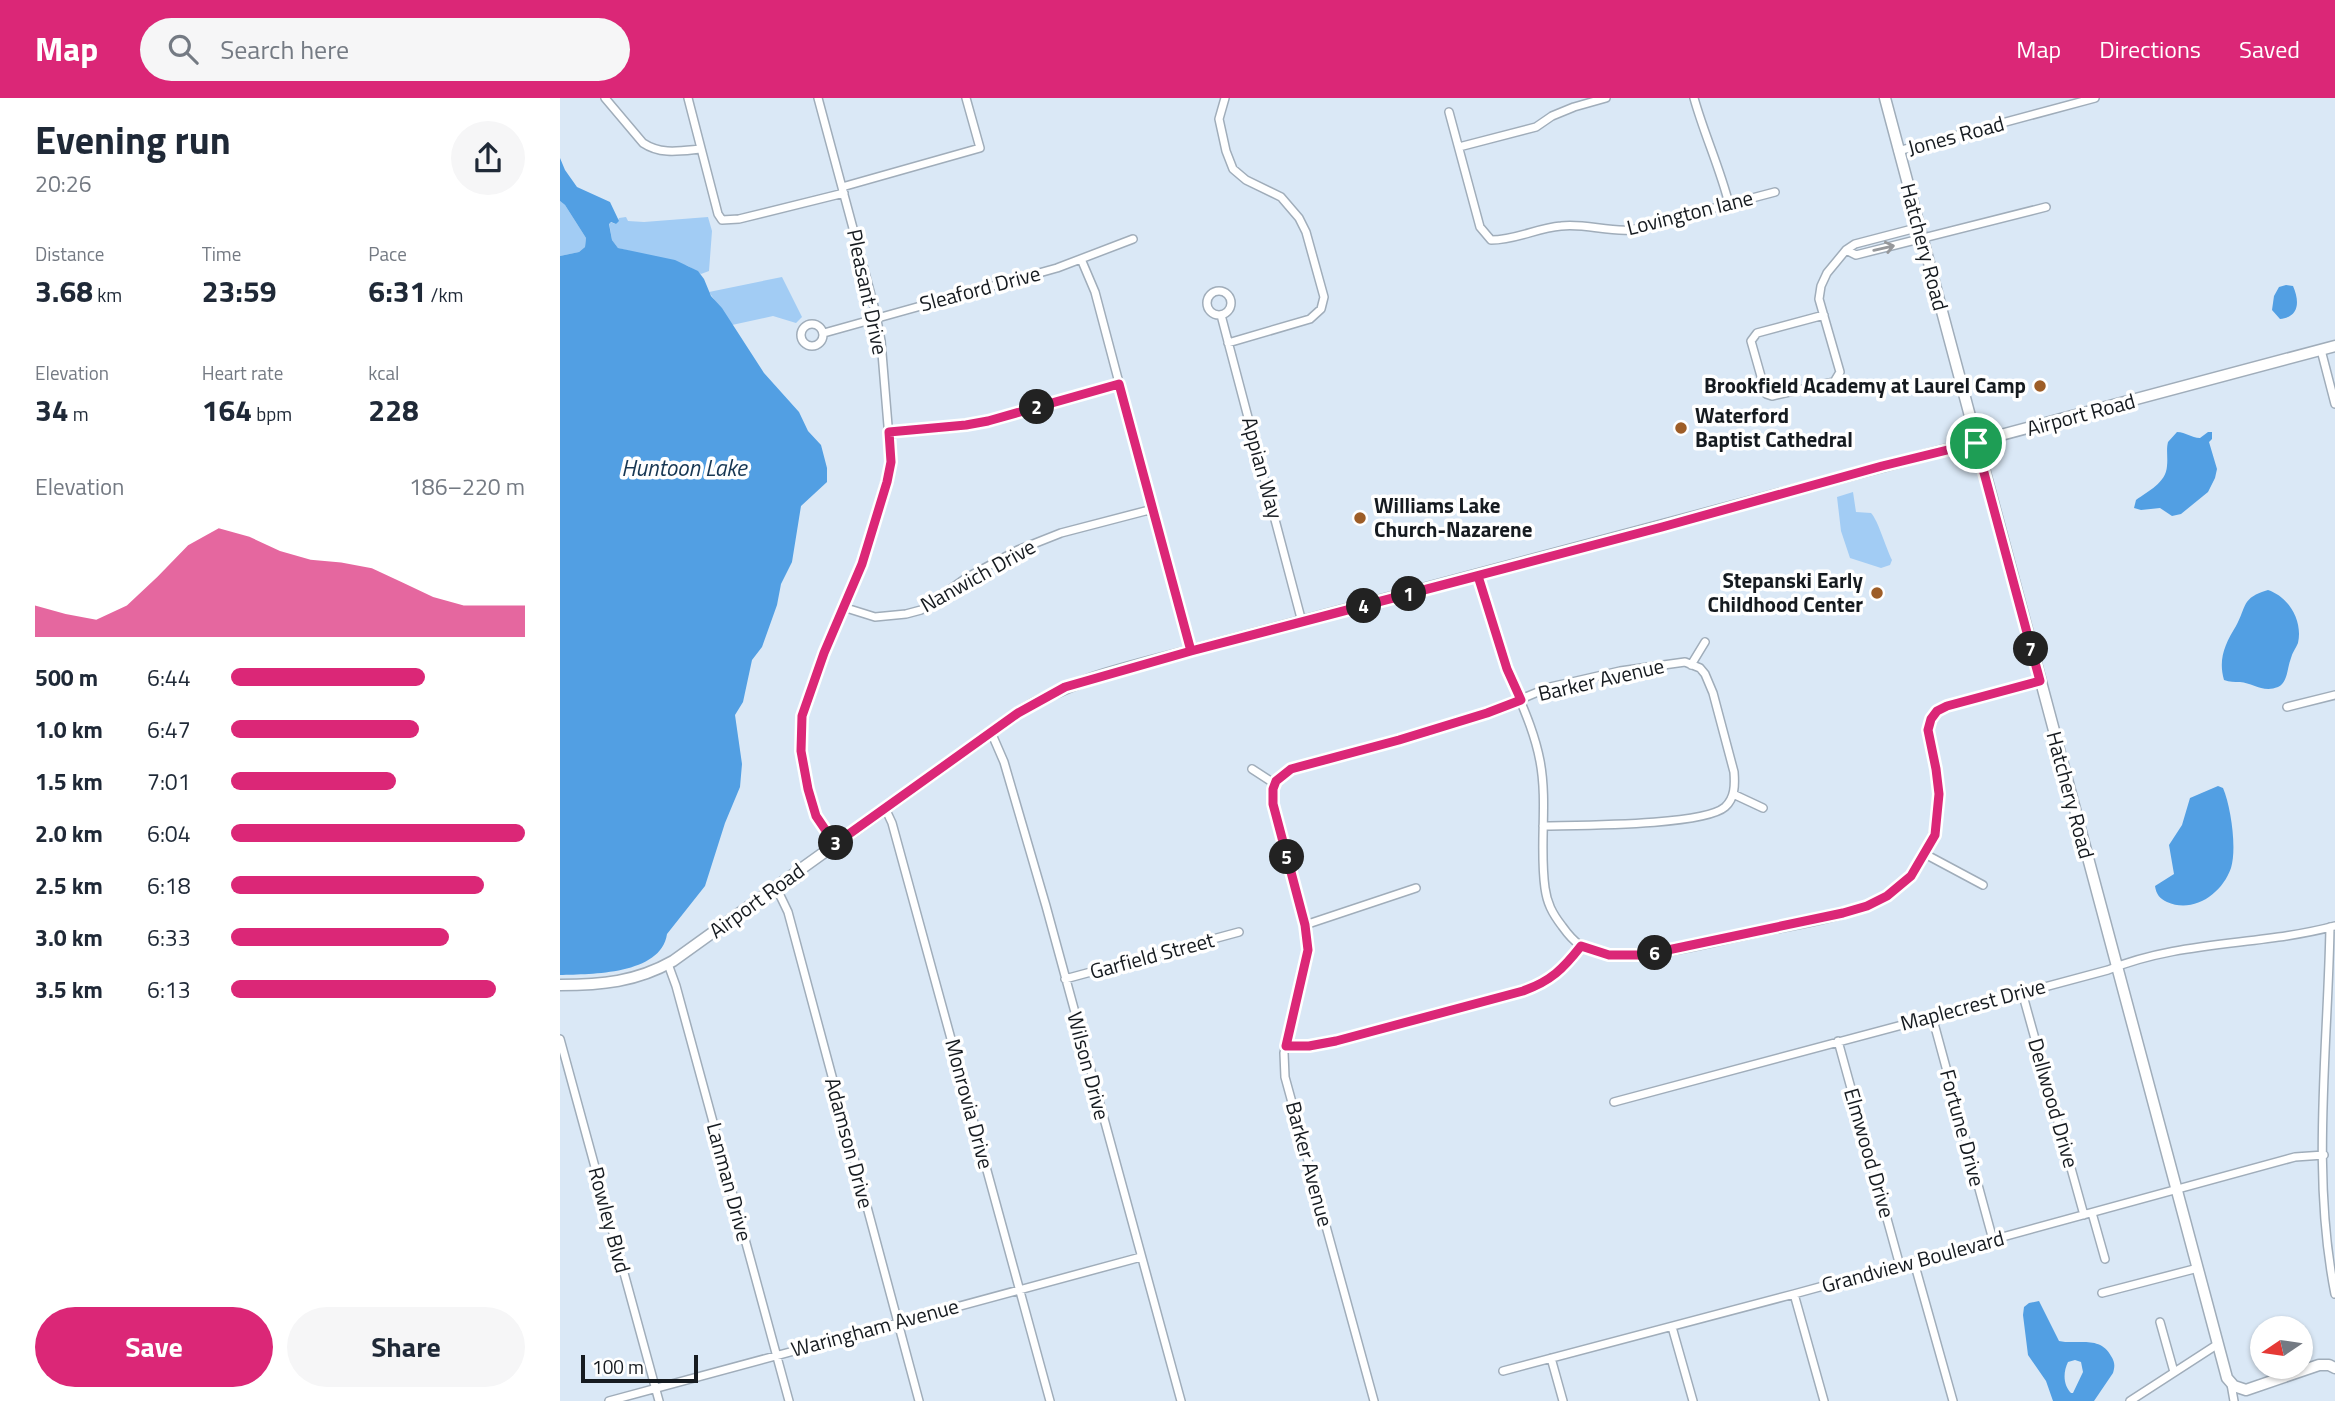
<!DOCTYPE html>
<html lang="en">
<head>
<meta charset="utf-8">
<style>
	:root { --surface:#fff; --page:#f6f6f7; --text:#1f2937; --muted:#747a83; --accent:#db2777 }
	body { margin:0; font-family:"Titillium Web",sans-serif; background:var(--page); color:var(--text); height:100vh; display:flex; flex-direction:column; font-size:26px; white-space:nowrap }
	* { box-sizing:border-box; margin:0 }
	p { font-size:23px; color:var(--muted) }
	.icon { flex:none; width:38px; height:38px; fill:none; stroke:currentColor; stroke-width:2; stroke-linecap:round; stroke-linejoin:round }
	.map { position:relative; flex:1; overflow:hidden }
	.side { display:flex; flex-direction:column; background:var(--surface); width:560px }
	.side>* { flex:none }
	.needle { width:46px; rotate:257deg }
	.controls { position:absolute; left:1690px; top:1218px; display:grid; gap:14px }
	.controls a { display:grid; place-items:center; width:63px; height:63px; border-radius:50%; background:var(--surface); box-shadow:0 2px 5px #0004; font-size:35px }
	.scale { position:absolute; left:21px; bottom:18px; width:117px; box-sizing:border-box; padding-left:7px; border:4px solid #161b20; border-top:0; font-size:19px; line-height:24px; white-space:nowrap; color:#161b20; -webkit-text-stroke:5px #fff; paint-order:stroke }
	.pin { position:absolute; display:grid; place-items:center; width:60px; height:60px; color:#fff; margin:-30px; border:4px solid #fff; border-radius:50%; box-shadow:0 2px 7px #0007 }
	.km { position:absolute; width:35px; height:35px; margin:-18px; border-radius:50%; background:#222; color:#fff; font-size:19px; line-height:35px; text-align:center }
	.round { display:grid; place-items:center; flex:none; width:74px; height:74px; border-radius:37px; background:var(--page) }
	.overview { display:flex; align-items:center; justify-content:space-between; height:119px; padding:0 35px }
	h1 { font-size:38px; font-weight:700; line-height:52px }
	.stats { display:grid; grid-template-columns:repeat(3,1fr); gap:10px; height:119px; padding:7px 35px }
	.stats div { display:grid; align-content:center }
	.stats b { font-size:30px; font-weight:700 }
	.stats small { font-size:19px; font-weight:400 }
	.stats p { font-size:19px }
	.chart { height:196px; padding:14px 35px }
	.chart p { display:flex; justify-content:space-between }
	.chart svg { width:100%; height:126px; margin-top:7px; fill:var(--accent); opacity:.7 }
	.cta { display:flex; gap:14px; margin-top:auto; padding:14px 35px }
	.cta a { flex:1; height:80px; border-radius:42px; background:var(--accent); color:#fff; font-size:28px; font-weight:700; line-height:80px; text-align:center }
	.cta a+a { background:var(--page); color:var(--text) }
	ul { padding:0 35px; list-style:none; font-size:23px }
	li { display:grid; grid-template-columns:112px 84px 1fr; align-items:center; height:52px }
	li i { height:18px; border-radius:9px; background:var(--accent) }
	header { display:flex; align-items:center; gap:42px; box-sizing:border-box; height:98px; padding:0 35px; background:var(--accent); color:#fff }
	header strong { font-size:33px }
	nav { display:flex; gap:38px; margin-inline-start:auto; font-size:24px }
	.search { width:490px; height:63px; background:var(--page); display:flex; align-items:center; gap:18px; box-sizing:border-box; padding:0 24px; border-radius:38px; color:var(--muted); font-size:26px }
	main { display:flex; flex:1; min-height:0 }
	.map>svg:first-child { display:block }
</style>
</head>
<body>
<header>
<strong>Map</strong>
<div class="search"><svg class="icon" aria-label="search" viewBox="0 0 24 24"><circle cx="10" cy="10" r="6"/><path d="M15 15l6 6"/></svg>Search here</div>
<nav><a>Map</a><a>Directions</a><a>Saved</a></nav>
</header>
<main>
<section class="side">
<div class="overview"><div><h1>Evening run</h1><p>20:26</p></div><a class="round"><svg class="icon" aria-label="share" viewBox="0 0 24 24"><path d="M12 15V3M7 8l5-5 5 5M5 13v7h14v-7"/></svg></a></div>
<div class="stats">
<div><p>Distance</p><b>3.68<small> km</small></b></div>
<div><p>Time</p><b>23:59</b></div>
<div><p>Pace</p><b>6:31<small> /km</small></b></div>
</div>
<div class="stats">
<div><p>Elevation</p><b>34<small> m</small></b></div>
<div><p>Heart rate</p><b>164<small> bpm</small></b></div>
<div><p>kcal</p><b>228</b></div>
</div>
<div class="chart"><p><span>Elevation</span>186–220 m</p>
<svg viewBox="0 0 160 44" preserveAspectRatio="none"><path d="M0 44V33L10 36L20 38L30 33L40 23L50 12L60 6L70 9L80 14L90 17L100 18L110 20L120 25L130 30L140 33L150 33L160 33V44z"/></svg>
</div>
<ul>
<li><b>500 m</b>6:44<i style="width:66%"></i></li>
<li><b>1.0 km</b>6:47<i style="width:64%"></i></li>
<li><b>1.5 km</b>7:01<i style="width:56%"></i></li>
<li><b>2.0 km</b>6:04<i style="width:100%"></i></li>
<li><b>2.5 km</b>6:18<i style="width:86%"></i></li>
<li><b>3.0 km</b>6:33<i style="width:74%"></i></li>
<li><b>3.5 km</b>6:13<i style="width:90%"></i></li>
</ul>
<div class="cta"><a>Save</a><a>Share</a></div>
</section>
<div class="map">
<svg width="1775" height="1303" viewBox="0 0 1775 1303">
	<rect width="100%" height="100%" fill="#dae8f6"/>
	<path fill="#a2ccf4" d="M 0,103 L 5,107 L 26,140 L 25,149 L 19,154 L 0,158 Z
		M 66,119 L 68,123 L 84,124 L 148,119 L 152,133 L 149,173 L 141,176 L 128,168 L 58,150 L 52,142 L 49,124 L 56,126 L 59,120 Z
		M 222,179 L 242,219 L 236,225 L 213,218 L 172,227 L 149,194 Z
		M 1293,394 L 1296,414 L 1311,415 C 1318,422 1326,450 1332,462 L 1330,467 L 1321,470 L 1290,460 L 1281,433 L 1277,399 Z"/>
	<path fill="#529fe3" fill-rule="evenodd" d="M 0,60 L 5,72 L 17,89 L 50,104 L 59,123 L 56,126 L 51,124 L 49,126 L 52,142 L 58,150 L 115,162 L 138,173 L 144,181 L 151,198 L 162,210 L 204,275 L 239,314 L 248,333 L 261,347 L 267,370 L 267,384 L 241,408 L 232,464 L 221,486 L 217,507 L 202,549 L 192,562 L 183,604 L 175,617 L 182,666 L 180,689 L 165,725 L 145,788 L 107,836 C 101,877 31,876 0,877 L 0,158 L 19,154 L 25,149 L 26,140 L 5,107 L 0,103 Z
		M 1726,187 L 1733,188 C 1740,204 1739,219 1720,221 L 1712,212 L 1714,198 L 1719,189 Z
		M 1617,334 C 1626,334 1631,340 1640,340 L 1648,334 L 1652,334 L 1652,341 L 1649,344 L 1657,371 L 1655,380 L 1648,394 L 1621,416 L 1612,418 L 1600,410 L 1581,412 L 1574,410 L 1576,402 C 1588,393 1606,385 1607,368 C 1608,359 1606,352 1608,344 Z
		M 1708,492 C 1729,499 1743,523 1738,545 C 1736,550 1732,555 1731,560 C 1727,570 1728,584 1718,589 C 1703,595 1693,585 1680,584 C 1674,584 1670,584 1664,582 C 1658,561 1665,546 1676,528 C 1687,508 1681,500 1708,492 Z
		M 1658,688 L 1663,690 C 1671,709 1677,750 1671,770 C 1662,796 1633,816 1607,804 C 1600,801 1596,796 1595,788 L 1614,776 L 1609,747 L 1622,727 L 1630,700 Z
		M 1479,1203 L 1499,1243 C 1517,1247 1540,1237 1551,1258 C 1555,1264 1555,1268 1553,1275 L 1534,1303 L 1493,1303 L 1486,1283 L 1468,1257 L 1463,1217 L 1464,1209 L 1469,1205 ZM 1515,1262 L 1521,1264 L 1523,1274 L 1513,1295 L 1511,1295 C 1503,1287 1503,1274 1508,1264 Z"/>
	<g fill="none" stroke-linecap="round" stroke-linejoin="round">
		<g stroke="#a0adba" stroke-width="10">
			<path id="street" d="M 45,0 L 83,45 C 101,57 120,53 141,51
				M 128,0 L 158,116 L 162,122 L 179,121 L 284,95
				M 258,0 L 315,212 L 321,243 L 331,364 L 302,466 L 252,586 L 242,618 L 241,633 L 241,653 L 251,703 L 256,718 L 275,746
				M 665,0 L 659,21 L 666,53 L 673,71 L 686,82 L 721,99 L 739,120 L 746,134 L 764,199 L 761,211 L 750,221 L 668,245
				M 1134,0 C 1144,36 1160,70 1169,106
				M 889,14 L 920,129 L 931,142 C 956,142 977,130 1001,128 C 1024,125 1047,134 1071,132 L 1215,94
				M 899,49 L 976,29 L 992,18 L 1014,9 L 1046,0
				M 1338,53 L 1535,0
				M 282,89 L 420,50 L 406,0
				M 1286,152 L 1296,157 L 1486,109
				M 521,161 L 535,194 L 630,553
				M647 205a12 12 0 1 1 24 0a12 12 0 1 1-24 0Z
				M 661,217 L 742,524
				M 1264,217 L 1197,235 L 1191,243 L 1206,296 L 1212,298 L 1274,284 L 1280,274 L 1259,201 L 1261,188 L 1267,175 L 1286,152 L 1295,146 L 1360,129
				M241 237a11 11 0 1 1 22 0a11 11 0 1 1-22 0Z
				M 264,235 L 497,170 L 573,141
				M 1761,252 L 1775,306
				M 329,333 L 406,327 L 428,323 L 560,286
				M 918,477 C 927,510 935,543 948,573 C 960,603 974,631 980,663 C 988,705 979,748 985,790 C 987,805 992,815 1002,828 C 1007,835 1012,842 1020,847 C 1058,873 1152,844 1196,835 C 1248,824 1327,817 1358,769 C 1379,735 1383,707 1375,668 C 1373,657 1367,642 1368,631 C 1369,619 1377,613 1387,608 L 1480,583
				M 283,509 L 315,519 L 346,516 L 361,512 L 406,480 L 458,452 L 501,435 L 593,411
				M 1131,567 L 1145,544
				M 1727,609 L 1775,597
				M 431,634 L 444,664 L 486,808 L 621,1303
				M 692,671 L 715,686
				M 1173,696 L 1203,710
				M 325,710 L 332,725 L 490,1303
				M 1365,756 L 1423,787
				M 216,789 L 228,814 L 359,1303
				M 745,827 L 856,790
				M 1770,829 C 1768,950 1751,1076 1775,1196
				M 108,866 L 116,888 L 229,1303
				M 505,881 L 679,834
				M 1462,894 L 1524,1117
				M 1372,918 L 1433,1142
				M 0,941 L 99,1303
				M 1278,943 L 1340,1168
				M 726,948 L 749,948 L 776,943 L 963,893 C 991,883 1003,871 1022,848
				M 1054,1004 L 1548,872 C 1621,842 1700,848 1775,828
				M 1532,1115 L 1545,1161
				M 1354,1164 L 1393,1303
				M 1542,1195 L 1638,1170
				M 1234,1196 L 1264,1303
				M 1600,1224 L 1614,1274
				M 1112,1229 L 1133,1303
				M 991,1260 L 1003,1303
				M 943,1273 L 1234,1196 L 1735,1059 L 1764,1057
				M 1671,1286 L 1674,1303
				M 49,1303 L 581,1159
				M 814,1303 L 725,979 L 724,955 L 748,852 L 745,827 L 713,706 L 713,691 L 716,683 L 731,671 L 763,664 L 927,615 L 990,589 L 1060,573 L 1125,564 L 1140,570 L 1145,576 L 1153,595 L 1174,674 C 1175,687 1175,700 1165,709 C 1143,728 1016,727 983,728
				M 1570,1303 L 1658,1246"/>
		</g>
		<g stroke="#a0adba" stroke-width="13">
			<path id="secondary" d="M 1325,0 L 1667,1280 L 1674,1288 L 1686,1292 L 1759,1267 L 1769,1267 L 1775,1270
				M 0,887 C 41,887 76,884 113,863 L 458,615 C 510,581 571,569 630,553 L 1775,248"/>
		</g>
		<use href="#street" stroke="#fff" stroke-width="7"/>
		<use href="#secondary" stroke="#fff" stroke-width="10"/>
	</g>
	<defs><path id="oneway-shaft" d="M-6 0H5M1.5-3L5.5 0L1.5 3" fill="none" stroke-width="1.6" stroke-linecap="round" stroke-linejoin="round" transform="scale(1.75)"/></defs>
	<use stroke="#96989b" href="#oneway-shaft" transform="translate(1324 150) rotate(-13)"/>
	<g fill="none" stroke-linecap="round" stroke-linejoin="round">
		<g stroke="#fff" stroke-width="14">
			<path id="route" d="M 1416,345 L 1322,368 L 1102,429 L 631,553 L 559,286 L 428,323 L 406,327 L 329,334 L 331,364 L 327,384 L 302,466 L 264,555 L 242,618 L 241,653 L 248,691 L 256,718 L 275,746 L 458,615 L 505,589 L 631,553 L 918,478 L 947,571 L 961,602 L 927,615 L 839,642 L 731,671 L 716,683 L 713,691 L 713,706 L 745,827 L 748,852 L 726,948 L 749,948 L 776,943 L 963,893 C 991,883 1003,871 1021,848 L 1049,857 L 1084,857 L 1283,815 L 1307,808 L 1327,798 L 1351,778 L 1375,737 L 1379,696 L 1376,671 L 1368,632 L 1371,621 L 1377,613 L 1387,608 L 1480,583 L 1416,345"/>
		</g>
		<use href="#route" stroke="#db2777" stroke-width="9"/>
	</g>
	<g fill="#9d5d27" stroke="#fff" stroke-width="2.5">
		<circle cx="1480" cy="288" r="7"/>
		<circle cx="1121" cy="330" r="7"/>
		<circle cx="800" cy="420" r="7"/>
		<circle cx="1317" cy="495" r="7"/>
	</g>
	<g text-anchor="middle" stroke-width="7" stroke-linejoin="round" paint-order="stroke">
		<g font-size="21" fill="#161b20" stroke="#fff">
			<text transform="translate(1396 38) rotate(-15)" y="7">Jones Road</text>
			<text transform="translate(1130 115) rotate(-14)" y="7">Lovington lane</text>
			<text transform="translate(1364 149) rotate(75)" y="7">Hatchery Road</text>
			<text transform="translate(420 191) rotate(-15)" y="7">Sleaford Drive</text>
			<text transform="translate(307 194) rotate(78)" y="7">Pleasant Drive</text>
			<text transform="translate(1521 317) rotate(-15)" y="7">Airport Road</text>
			<text transform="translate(702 370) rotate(75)" y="7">Appian Way</text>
			<text transform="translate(418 478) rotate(-29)" y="7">Nanwich Drive</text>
			<text transform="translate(1041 582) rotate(-13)" y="7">Barker Avenue</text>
			<text transform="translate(1510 697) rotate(75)" y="7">Hatchery Road</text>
			<text transform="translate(197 803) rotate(-36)" y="7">Airport Road</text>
			<text transform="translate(592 858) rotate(-15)" y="7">Garfield Street</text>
			<text transform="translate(1413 907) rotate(-15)" y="7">Maplecrest Drive</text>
			<text transform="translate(528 968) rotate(75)" y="7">Wilson Drive</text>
			<text transform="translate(1493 1005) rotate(74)" y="7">Dellwood Drive</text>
			<text transform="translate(409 1006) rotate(75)" y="7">Monrovia Drive</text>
			<text transform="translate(1402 1030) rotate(75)" y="7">Fortune Drive</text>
			<text transform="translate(289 1045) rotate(75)" y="7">Adamson Drive</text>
			<text transform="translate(1309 1055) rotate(74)" y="7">Elmwood Drive</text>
			<text transform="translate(749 1066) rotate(75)" y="7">Barker Avenue</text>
			<text transform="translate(169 1084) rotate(75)" y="7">Lanman Drive</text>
			<text transform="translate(49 1122) rotate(75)" y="7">Rowley Blvd</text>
			<text transform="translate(1353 1164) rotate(-15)" y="7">Grandview Boulevard</text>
			<text transform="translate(315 1230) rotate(-15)" y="7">Waringham Avenue</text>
		</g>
		<g font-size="21" font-weight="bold" fill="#161b20" stroke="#fff" text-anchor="end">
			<text x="1466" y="295">Brookfield Academy at Laurel Camp</text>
			<text x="1135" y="325" text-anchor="start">Waterford<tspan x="1135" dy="24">Baptist Cathedral</tspan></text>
			<text x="814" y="415" text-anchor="start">Williams Lake<tspan x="814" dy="24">Church-Nazarene</tspan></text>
			<text x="1303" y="490">Stepanski Early<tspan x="1303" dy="24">Childhood Center</tspan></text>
		</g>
		<g font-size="23" font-style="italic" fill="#173753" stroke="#fff">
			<text x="124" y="378">Huntoon Lake</text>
		</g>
	</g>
</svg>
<div class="controls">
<a><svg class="needle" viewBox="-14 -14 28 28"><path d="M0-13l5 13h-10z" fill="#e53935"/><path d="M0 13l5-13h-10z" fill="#747a83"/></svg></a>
</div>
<div class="scale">100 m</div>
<div class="pin" style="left:1416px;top:345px;background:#1e9e55"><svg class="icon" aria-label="arrive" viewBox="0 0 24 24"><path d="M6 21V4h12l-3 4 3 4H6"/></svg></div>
<b class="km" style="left:849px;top:496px">1</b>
<b class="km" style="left:477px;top:309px">2</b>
<b class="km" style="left:276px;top:745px">3</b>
<b class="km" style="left:804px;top:508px">4</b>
<b class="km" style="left:727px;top:759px">5</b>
<b class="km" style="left:1095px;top:855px">6</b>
<b class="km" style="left:1471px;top:551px">7</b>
</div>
</main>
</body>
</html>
